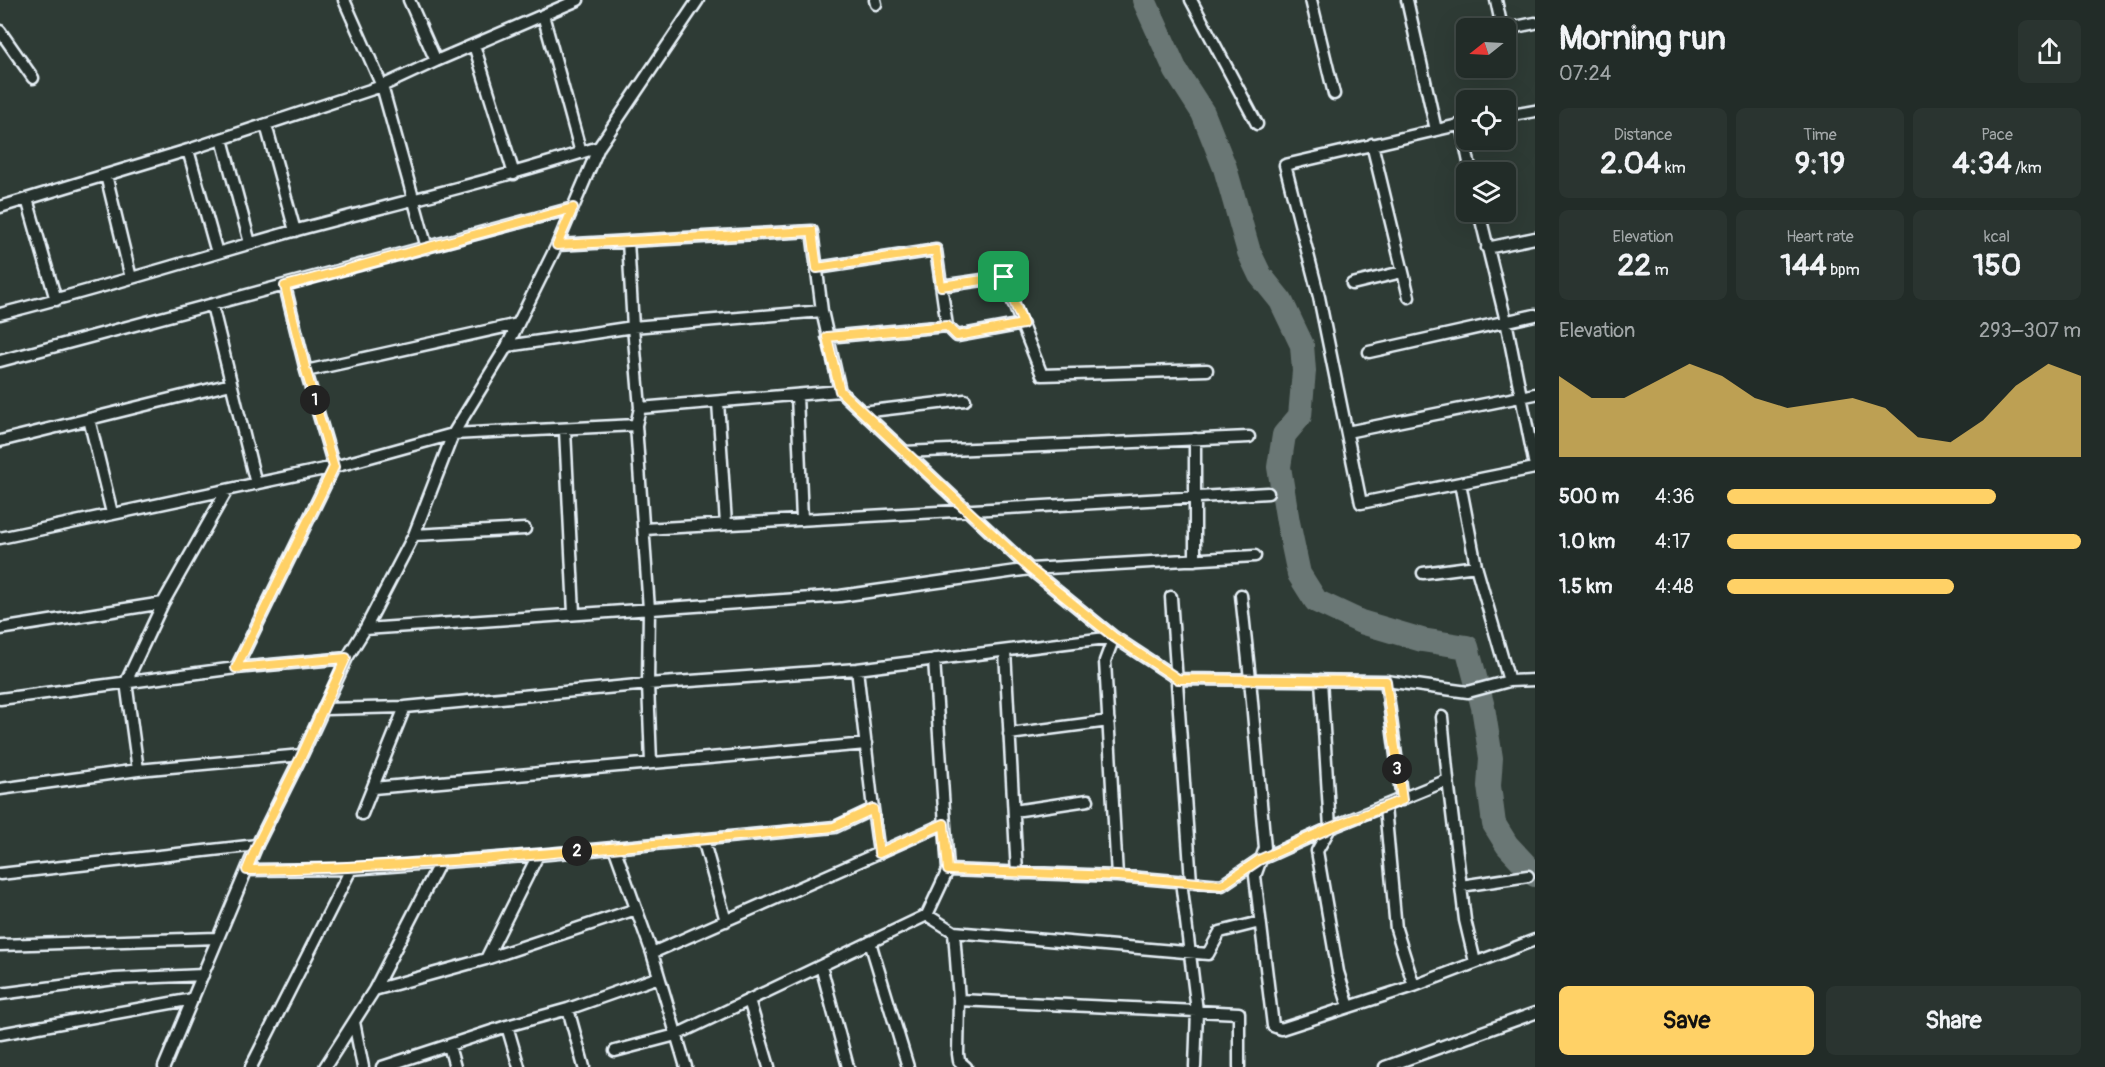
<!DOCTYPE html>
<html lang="en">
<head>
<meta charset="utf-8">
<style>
	:root { --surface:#222c28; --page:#2a3430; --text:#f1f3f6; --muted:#a2a7a8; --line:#3f4845; --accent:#ffd166 }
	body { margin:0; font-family:Pangolin,sans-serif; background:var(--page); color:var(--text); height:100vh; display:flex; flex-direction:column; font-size:22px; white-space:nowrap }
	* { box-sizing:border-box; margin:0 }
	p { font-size:20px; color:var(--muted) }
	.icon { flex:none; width:33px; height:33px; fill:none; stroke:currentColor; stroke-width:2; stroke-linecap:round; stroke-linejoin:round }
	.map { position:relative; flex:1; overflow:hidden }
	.details { display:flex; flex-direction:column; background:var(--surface); width:570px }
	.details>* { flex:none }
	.needle { width:39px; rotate:252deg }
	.controls { position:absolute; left:1456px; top:18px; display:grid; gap:12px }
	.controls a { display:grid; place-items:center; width:60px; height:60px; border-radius:9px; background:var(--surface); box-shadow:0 6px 24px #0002,0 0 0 2px var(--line); font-size:30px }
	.pin { position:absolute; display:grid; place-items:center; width:51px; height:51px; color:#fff; margin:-26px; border-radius:12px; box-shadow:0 3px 9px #0006 }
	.km { position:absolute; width:30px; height:30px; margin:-15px; border-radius:50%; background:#222; color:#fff; font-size:16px; line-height:30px; text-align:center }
	.round { display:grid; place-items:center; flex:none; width:63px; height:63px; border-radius:9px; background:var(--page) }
	.head { display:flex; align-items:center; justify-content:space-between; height:102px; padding:0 24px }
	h1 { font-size:33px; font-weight:800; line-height:45px }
	.metrics { display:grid; grid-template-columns:repeat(3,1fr); gap:9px; height:102px; padding:6px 24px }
	.metrics div { display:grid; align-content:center; border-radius:9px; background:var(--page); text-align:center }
	.metrics b { font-size:30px; font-weight:800 }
	.metrics small { font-size:16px; font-weight:400 }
	.metrics p { font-size:16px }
	.chart { height:168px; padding:12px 24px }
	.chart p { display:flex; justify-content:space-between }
	.chart svg { width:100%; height:108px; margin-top:6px; fill:var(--accent); opacity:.7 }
	.primary-button { display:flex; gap:12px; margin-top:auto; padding:12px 24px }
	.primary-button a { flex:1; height:69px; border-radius:9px; background:var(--accent); color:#111; font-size:24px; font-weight:800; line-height:69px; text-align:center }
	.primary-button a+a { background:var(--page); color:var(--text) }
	ul { padding:0 24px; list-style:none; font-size:20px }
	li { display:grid; grid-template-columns:96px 72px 1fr; align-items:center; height:45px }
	li i { height:15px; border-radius:8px; background:var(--accent) }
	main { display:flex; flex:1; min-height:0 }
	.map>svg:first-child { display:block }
</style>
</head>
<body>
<main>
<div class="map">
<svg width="1535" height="1067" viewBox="0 0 1535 1067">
	<rect width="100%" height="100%" fill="#2e3b35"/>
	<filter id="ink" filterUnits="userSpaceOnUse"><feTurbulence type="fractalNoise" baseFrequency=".0167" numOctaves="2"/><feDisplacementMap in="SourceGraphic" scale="12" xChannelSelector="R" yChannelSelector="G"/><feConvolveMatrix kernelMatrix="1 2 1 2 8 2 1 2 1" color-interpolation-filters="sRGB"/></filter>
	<g filter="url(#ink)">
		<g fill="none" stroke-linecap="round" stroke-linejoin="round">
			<path stroke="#6b7775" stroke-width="24" d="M 1144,0 L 1176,71 L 1203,113 L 1225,168 L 1249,252 L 1260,275 L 1281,301 L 1302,345 L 1304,371 L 1300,416 L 1284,435 L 1279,467 L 1288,522 L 1299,574 L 1316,601 L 1361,622 L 1422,640 L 1467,647 L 1483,707 L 1491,758 L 1489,786 L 1494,824 L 1507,845 L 1535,875"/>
			<g stroke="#e8f1f8" stroke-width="15">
				<path id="minor" d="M 344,0 L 382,86 L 427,248
					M 409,0 L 436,61
					M 875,0 L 876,4
					M 1191,0 L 1257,124
					M 1311,0 L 1334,94
					M 1407,0 L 1436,130
					M 1496,0 L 1502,28
					M 543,15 L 581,153
					M 1506,29 L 1535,23
					M 0,31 L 33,78
					M 474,45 L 514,174
					M 1506,116 L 1535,111
					M 1467,123 L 1285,165 L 1319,297 L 1361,503 L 1535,468
					M 1461,124 L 1471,172
					M 266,125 L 295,231
					M 222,139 L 250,243
					M 1372,144 L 1409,297
					M 188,150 L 217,253
					M 106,175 L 131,278
					M 27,199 L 56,300
					M 0,207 L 188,150 L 382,86 L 436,61 L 578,0
					M 1479,212 L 1506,321 L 1535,466
					M 628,241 L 633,327 L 640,408 L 636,425 L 649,609 L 648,684 L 651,763
					M 557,245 L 812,231 L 822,311 L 840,391 L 1030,569 L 1114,637 L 1178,679 L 1386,681 L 1468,692 L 1509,681 L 1535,680
					M 1487,248 L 1535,238
					M 817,268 L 936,250 L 947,326
					M 1352,284 L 1402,272
					M 941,286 L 1003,277 L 1042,375 L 1207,370
					M 212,305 L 256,484
					M 0,314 C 100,289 198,258 297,230 C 398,203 500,179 599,147
					M 827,337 L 947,326 L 957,336 L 1023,324
					M 507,346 L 633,327 L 822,311
					M 1369,352 L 1535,315
					M 0,361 L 573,208
					M 306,371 L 518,324
					M 797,395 L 802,520
					M 718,402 L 726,524
					M 640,408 L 840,391
					M 862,412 L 965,400
					M 89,419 L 112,513
					M 565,430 L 574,613
					M 1347,432 L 1535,394
					M 1195,439 L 1195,560
					M 0,441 L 231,384
					M 904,452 L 1249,437
					M 1460,483 L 1476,566 L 1509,681
					M 644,529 L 1268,493
					M 414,535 L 525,529
					M 0,538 L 334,467 L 453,434 L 636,425
					M 1423,573 L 1476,566
					M 1241,595 L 1250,679 L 1265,848 L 1255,876 L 1273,1026 L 1281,1029 L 1414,986 L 1535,940
					M 1171,597 L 1191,882
					M 0,629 L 163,603
					M 365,629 L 840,596 L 1030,569 L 1255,556
					M 1005,651 L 1017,873
					M 236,668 L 334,467 L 306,371 L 285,286
					M 1321,680 L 1330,828 L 1317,851 L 1338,972 L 1349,1007
					M 1386,681 L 1402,800
					M 0,699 L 236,668 L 347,658
					M 325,709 L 405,707 L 648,684 L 857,669 L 1114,637 L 1105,661 L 1117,876
					M 1009,734 L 1109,721
					M 138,770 L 126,682 L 163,603 L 227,490
					M 1448,780 L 1465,920 L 1475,962
					M 373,788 L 866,744
					M 0,789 L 138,770 L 302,755
					M 1385,807 L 1396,929 L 1414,986
					M 873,809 L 879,853
					M 1014,811 L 1088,800
					M 362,814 L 405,707
					M 703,839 L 726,921
					M 614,847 L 652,953 L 686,1067
					M 247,870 L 351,869 L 538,855 L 835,827 L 873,809 L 857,669
					M 948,870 L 1117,876 L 1222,885 L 1259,860 L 1330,828 L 1448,780 L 1442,717
					M 0,874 L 257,845
					M 1181,881 L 1197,1011 L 1195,1067
					M 1461,886 L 1528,876
					M 927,915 L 948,870 L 934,659
					M 954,932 L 959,1000 L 1239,1013 L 1239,1067
					M 870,942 L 908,1067
					M 0,945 L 217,938
					M 652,953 L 944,824
					M 486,959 L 538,855
					M 821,966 L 848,1067
					M 374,990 L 486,959 L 636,909
					M 0,994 L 115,979 L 203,975
					M 749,1000 L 769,1067
					M 959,1000 L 958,1054 L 959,1061 L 966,1067
					M 568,1009 L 584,1067
					M 354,1022 L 363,1067
					M 507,1026 L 519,1067
					M 0,1034 L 193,999
					M 449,1046 L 455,1067
					M 615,1051 L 676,1035 L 927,915 L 954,932 L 1208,954 L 1220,932 L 1260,922
					M 164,1067 L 257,845 L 302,755 L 347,658 L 365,629 L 414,535 L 453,434 L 507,346 L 557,245 L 599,147 L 698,0
					M 251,1067 L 351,869
					M 325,1067 L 374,990 L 440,862
					M 382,1067 L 507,1026 L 568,1009 L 659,977
					M 1385,1067 L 1535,1013"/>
			</g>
			<use href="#minor" stroke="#26332d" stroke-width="10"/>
		</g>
	</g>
	<g fill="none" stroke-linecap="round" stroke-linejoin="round" filter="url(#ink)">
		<g stroke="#fff" stroke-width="12">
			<path id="route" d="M 573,208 L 557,245 L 812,231 L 817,268 L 936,250 L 941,286 L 1004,277 L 1023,324 L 957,336 L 947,326 L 827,337 L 840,391 L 1030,569 L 1114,637 L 1178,679 L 1386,681 L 1402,800 L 1330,828 L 1259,860 L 1222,885 L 1117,876 L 948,870 L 944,824 L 879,853 L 873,809 L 834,827 C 639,845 444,867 247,870 L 257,845 L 302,755 L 346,658 L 236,668 L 334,467 L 306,371 L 285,286 Z"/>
		</g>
		<use href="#route" stroke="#ffd166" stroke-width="8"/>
	</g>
</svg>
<div class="controls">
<a><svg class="needle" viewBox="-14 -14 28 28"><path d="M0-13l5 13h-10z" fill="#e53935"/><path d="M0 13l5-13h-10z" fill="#a2a7a8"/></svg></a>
<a><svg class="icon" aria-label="locate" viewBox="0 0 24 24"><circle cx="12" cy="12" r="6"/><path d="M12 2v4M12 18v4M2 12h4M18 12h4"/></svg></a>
<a><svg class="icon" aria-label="layers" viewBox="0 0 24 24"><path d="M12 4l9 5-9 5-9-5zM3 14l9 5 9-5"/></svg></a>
</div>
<div class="pin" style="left:1004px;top:277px;background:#1e9e55"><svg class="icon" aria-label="arrive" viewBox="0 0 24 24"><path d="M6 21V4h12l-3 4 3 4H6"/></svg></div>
<b class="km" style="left:315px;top:400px">1</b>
<b class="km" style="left:577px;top:851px">2</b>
<b class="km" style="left:1397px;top:769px">3</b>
</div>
<section class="details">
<div class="head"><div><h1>Morning run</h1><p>07:24</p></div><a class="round"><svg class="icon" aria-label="share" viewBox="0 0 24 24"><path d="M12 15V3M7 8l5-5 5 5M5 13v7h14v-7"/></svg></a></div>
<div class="metrics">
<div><p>Distance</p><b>2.04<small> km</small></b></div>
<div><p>Time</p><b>9:19</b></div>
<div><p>Pace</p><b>4:34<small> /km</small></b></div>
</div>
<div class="metrics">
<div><p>Elevation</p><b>22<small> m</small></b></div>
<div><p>Heart rate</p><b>144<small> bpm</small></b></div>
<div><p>kcal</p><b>150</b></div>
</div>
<div class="chart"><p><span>Elevation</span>293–307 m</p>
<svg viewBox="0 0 160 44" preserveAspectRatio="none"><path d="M0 44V11L10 20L20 20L30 13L40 6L50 11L60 20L70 24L80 22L90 20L100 24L110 36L120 38L130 29L140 15L150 6L160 11V44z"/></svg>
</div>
<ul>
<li><b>500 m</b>4:36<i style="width:76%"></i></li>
<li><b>1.0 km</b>4:17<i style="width:100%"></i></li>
<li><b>1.5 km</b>4:48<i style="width:64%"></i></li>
</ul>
<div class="primary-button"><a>Save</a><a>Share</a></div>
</section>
</main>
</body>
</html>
